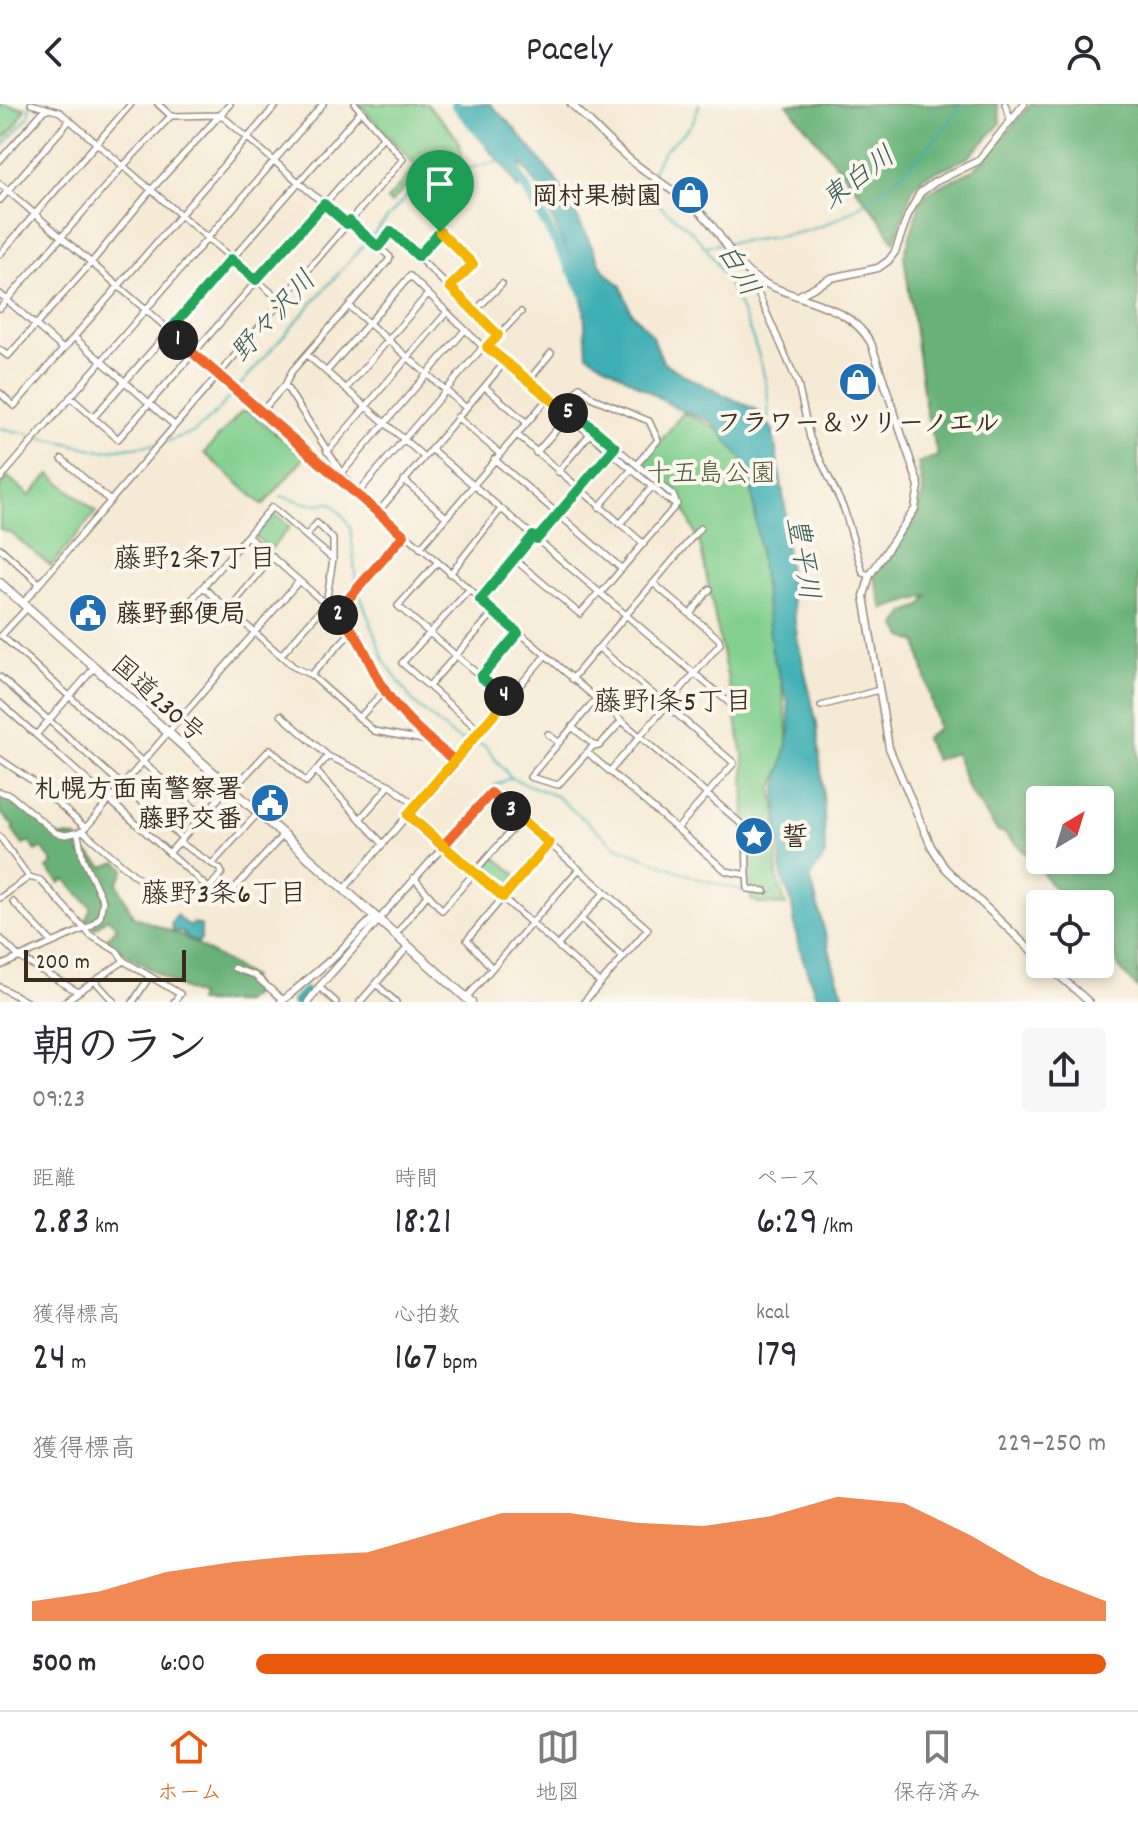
<!DOCTYPE html>
<html lang="ja">
<head>
<meta charset="utf-8">
<style>
	:root { --surface:#fff; --page:#f7f7f7; --text:#2b2b33; --muted:#7c7c81; --line:#e1e1e2; --accent:#ea580c }
	body { margin:0; font-family:Dekko,"Klee One",sans-serif; background:var(--page); color:var(--text); height:100vh; display:flex; flex-direction:column; font-size:30px; white-space:nowrap }
	* { box-sizing:border-box; margin:0 }
	p { font-size:26px; color:var(--muted) }
	.icon { flex:none; width:44px; height:44px; fill:none; stroke:currentColor; stroke-width:2; stroke-linecap:round; stroke-linejoin:round }
	.map { position:relative; height:898px; overflow:hidden }
	.drawer { display:flex; flex-direction:column; background:var(--surface); flex:1 }
	.drawer>* { flex:none }
	.needle { width:52px; rotate:38deg }
	.fabs { position:absolute; left:1026px; top:682px; display:grid; gap:16px }
	.fabs a { display:grid; place-items:center; width:88px; height:88px; border-radius:8px; background:var(--surface); box-shadow:0 4px 12px #0003; font-size:40px }
	.scale { position:absolute; left:24px; bottom:20px; width:162px; box-sizing:border-box; padding-left:8px; border:4px solid #3b2a1e; border-top:0; font-size:22px; line-height:28px; white-space:nowrap; color:#3b2a1e; -webkit-text-stroke:6px #fbf7ec; paint-order:stroke }
	.pin { position:absolute; display:grid; place-items:center; width:68px; height:68px; color:#fff; margin:-82px -34px; border-radius:50% 50% 50% 0; rotate:-45deg; box-shadow:0 0 8px #0007 }
	.pin .icon { rotate:45deg }
	.km { position:absolute; width:40px; height:40px; margin:-20px; border-radius:50%; background:#222; color:#fff; font-size:22px; line-height:40px; text-align:center }
	.round { display:grid; place-items:center; flex:none; width:84px; height:84px; border-radius:8px; background:var(--page) }
	.summary { display:flex; align-items:center; justify-content:space-between; height:136px; padding:0 32px }
	h1 { font-size:44px; font-weight:600; line-height:60px }
	.figures { display:grid; grid-template-columns:repeat(3,1fr); gap:12px; height:136px; padding:8px 32px }
	.figures div { display:grid; align-content:center }
	.figures b { font-size:40px; font-weight:600 }
	.figures small { font-size:22px; font-weight:400 }
	.figures p { font-size:22px }
	.chart { height:224px; padding:16px 32px }
	.chart p { display:flex; justify-content:space-between }
	.chart svg { width:100%; height:144px; margin-top:8px; fill:var(--accent); opacity:.7 }
	ul { padding:0 32px; list-style:none; font-size:26px }
	li { display:grid; grid-template-columns:128px 96px 1fr; align-items:center; height:60px }
	li i { height:20px; border-radius:10px; background:var(--accent) }
	header { display:flex; justify-content:space-between; align-items:center; height:104px; padding:0 32px; background:var(--surface); font-size:36px; font-weight:600 }
	.menu { display:flex; justify-content:space-around; align-items:center; height:112px; border-top:2px solid var(--line); background:var(--surface); font-size:22px; color:var(--muted) }
	.menu a { display:grid; justify-items:center; gap:4px }
	.menu .on { color:var(--accent) }
	.map>svg:first-child { display:block }
</style>
</head>
<body>
<header><svg class="icon" aria-label="back" viewBox="0 0 24 24"><path d="M15 5l-7 7 7 7"/></svg>Pacely<svg class="icon" aria-label="person" viewBox="0 0 24 24"><circle cx="12" cy="8" r="4"/><path d="M4 21q1-7 8-7t8 7"/></svg></header>
<div class="map">
<svg width="1138" height="898" viewBox="0 0 1138 898">
	<rect width="100%" height="100%" fill="#fbf7ec"/>
	<filter id="ink" filterUnits="userSpaceOnUse"><feTurbulence type="fractalNoise" baseFrequency=".0125" numOctaves="2"/><feDisplacementMap in="SourceGraphic" scale="16" xChannelSelector="R" yChannelSelector="G"/><feConvolveMatrix kernelMatrix="1 2 1 2 8 2 1 2 1" color-interpolation-filters="sRGB"/></filter>
	<filter id="wash" filterUnits="userSpaceOnUse"><feTurbulence type="fractalNoise" baseFrequency=".006" numOctaves="4" result="noise"/><feDisplacementMap in="SourceGraphic" scale="32" xChannelSelector="R" yChannelSelector="G"/><feGaussianBlur stdDeviation="1.8" result="paint"/><feColorMatrix in="noise" values="0 0 0 0 0 0 0 0 0 0 0 0 0 0 0 0 0 1.4 0 .05"/><feComposite in="paint" operator="in"/></filter>
	<g filter="url(#wash)">
		<rect width="100%" height="100%" fill="#f5ead5"/>
		<path fill="#81cf8d" stroke="#5e7c56" stroke-width="2" d="M 0,0 L 25,4 L 17,20 L 0,39 Z
			M 359,0 L 427,0 C 440,15 465,35 462,56 C 452,65 438,63 425,69 C 411,75 402,88 391,99 L 387,96 L 416,62 Z
			M 248,307 L 305,353 L 263,401 L 204,349 L 241,308 Z
			M 683,309 C 713,322 732,329 751,356 L 790,642 L 772,686 L 777,711 L 777,772 L 786,801 L 761,800 L 751,796 L 748,729 L 745,719 L 744,655 L 700,440 L 678,391 L 641,361 Z
			M 50,370 L 96,408 L 51,462 L 12,430 L 0,425 L 0,383 L 8,373 L 30,392 Z
			M 274,409 L 290,423 L 270,446 L 254,431 Z
			M 495,753 L 518,772 L 503,788 L 481,768 Z"/>
		<path fill="#68b278" stroke="#526e4b" stroke-width="2" fill-rule="evenodd" d="M 787,0 L 997,0 L 1001,19 L 968,54 L 923,73 L 912,86 L 894,138 L 878,112 Z
			M 1031,0 L 1138,0 L 1138,885 L 1119,864 L 1112,842 L 1100,831 L 1100,800 L 1065,800 L 1033,756 L 1003,728 L 998,728 L 968,685 L 955,649 L 935,656 L 925,634 L 938,624 L 917,538 L 903,533 L 897,522 L 905,508 L 921,502 L 928,492 L 883,505 L 874,471 L 916,413 L 923,389 L 918,359 L 938,352 L 926,307 L 904,152 L 920,99 L 927,88 L 971,67 L 984,56 ZM 1040,696 L 1100,696 L 1100,756 L 1040,756 Z
			M 0,690 L 9,693 L 57,732 L 77,733 L 80,751 L 88,749 L 104,763 L 117,758 L 125,765 L 117,779 L 133,812 L 180,831 L 252,873 L 247,881 L 255,889 L 244,898 L 197,898 L 199,892 L 176,881 L 105,837 L 117,823 L 107,814 L 96,824 L 85,818 L 91,803 L 65,775 L 60,779 L 47,764 L 53,759 L 42,744 L 36,747 L 29,737 L 23,741 L 12,726 L 14,723 L 0,708 Z"/>
		<path fill="#3caeb4" stroke="#3c6c69" stroke-width="2" d="M 462,0 L 490,0 L 514,24 L 554,73 L 567,93 L 604,167 L 621,182 L 631,208 L 652,231 L 663,258 L 691,275 L 760,308 L 773,327 L 788,422 L 786,444 L 797,533 L 817,621 L 824,702 L 825,752 L 810,772 L 834,864 L 846,898 L 818,898 L 798,840 L 791,796 L 782,773 L 776,688 L 790,626 L 788,599 L 772,548 L 752,387 L 744,358 L 712,318 L 676,304 L 587,250 L 584,204 L 574,163 L 537,81 L 522,60 L 518,85 L 505,63 L 489,46 Z
			M 176,811 L 190,823 L 194,819 L 201,822 L 201,836 L 198,839 L 187,834 L 182,828 L 173,827 L 171,821 Z"/>
		<g fill="none" stroke-linecap="round" stroke-linejoin="round">
			<path stroke="#3caeb4" stroke-width="2" d="M 699,0 C 692,30 683,26 665,46 C 657,55 652,70 647,81 C 653,103 679,114 694,130 C 727,163 777,271 767,317
				M 0,45 L 28,13 L 30,1
				M 706,142 C 743,136 791,135 826,120 C 876,99 933,44 963,0
				M 0,324 L 34,331
				M 40,333 L 102,347 L 156,340
				M 162,339 L 194,328 L 212,313 L 413,85 L 434,73 L 500,57
				M 281,392 L 310,400 L 331,399 L 344,413 L 351,425 L 356,480 L 385,558 L 413,598 L 452,631 L 461,636 L 484,641 L 511,674 L 556,692 L 616,742 L 696,774 L 759,791 L 769,792 L 778,784 L 788,783
				M 494,682 L 510,674"/>
			<path stroke="#3caeb4" stroke-width="10" d="M 455,0 L 487,37
				M 513,61 L 585,190
				M 296,898 L 305,888"/>
		</g>
	</g>
	<g filter="url(#ink)">
		<g fill="none" stroke-linecap="round" stroke-linejoin="round">
			<g stroke="#988a7a" stroke-width="8">
				<path id="minor" d="M 31,0 L 60,8 L 280,196
					M 158,0 L 171,12 L 221,11 L 347,120
					M 1005,0 L 1011,17
					M 0,56 L 46,4
					M 0,80 L 746,724 L 747,771 L 726,767 L 587,648
					M 0,96 L 70,16
					M 378,143 L 391,127 L 498,231
					M 0,150 L 131,0
					M 418,152 L 440,128 L 473,160 L 450,183
					M 754,173 L 758,189 L 798,280 L 810,334 L 844,405 L 863,469 L 870,471
					M 0,190 L 63,245
					M 350,203 L 465,303
					M 0,204 L 123,62 L 171,12
					M 474,208 L 502,180
					M 74,233 L 174,321
					M 487,243 L 668,396 L 677,400
					M 0,246 L 8,252 L 91,159 L 151,86 L 230,0
					M 307,251 L 424,353
					M 326,268 L 410,172 L 483,243
					M 529,276 L 551,249
					M 285,281 L 349,380
					M 485,283 L 526,318
					M 346,285 L 428,190
					M 0,289 L 14,302 L 277,0
					M 70,293 L 118,335 L 384,32
					M 562,304 L 580,283 L 593,294 L 649,317 L 658,336 L 637,360
					M 262,307 L 285,281 L 292,267 L 389,156 L 390,153 L 349,117
					M 571,311 L 577,311 L 673,391 L 677,400
					M 457,313 L 499,349
					M 93,314 L 361,7
					M 516,330 L 644,440
					M 431,345 L 734,603
					M 327,348 L 447,208
					M 536,349 L 570,310
					M 62,355 L 109,396
					M 494,355 L 622,465
					M 558,368 L 589,331
					M 342,369 L 465,226
					M 0,375 L 323,0
					M 404,376 L 445,412
					M 357,390 L 483,243 L 485,245 L 521,208
					M 599,403 L 631,366
					M 378,408 L 506,257
					M 620,420 L 652,383
					M 248,432 L 354,525 L 386,588 L 430,637 L 455,657
					M 537,435 L 612,347
					M 0,444 L 39,479
					M 420,444 L 549,293
					M 514,455 L 580,510 L 599,488
					M 437,459 L 398,502 L 507,595
					M 450,470 L 501,405
					M 203,483 L 294,563 L 311,571
					M 469,486 L 402,559 L 480,627
					M 601,489 L 677,400
					M 480,496 L 533,432
					M 23,499 L 403,55 L 355,0
					M 188,500 L 272,403 L 333,455
					M 229,505 L 273,453
					M 336,509 L 404,431
					M 690,510 L 710,485
					M 354,525 L 311,571 L 374,627 L 429,637
					M 1,532 L 27,504
					M 2,532 L 203,712
					M 599,544 L 734,659 L 677,725
					M 281,551 L 326,500 L 333,455 L 333,435 L 317,419 L 306,432
					M 0,573 L 182,734
					M 481,573 L 518,529
					M 572,575 L 700,424
					M 429,582 L 494,508
					M 596,595 L 530,673 L 558,681 L 594,641 L 599,642 L 621,618
					M 0,599 L 223,797 L 283,731
					M 821,602 L 879,586
					M 281,611 L 328,652 L 390,681 L 416,702
					M 359,614 L 385,586
					M 572,623 L 594,641
					M 548,630 L 559,639
					M 36,631 L 94,564
					M 0,655 L 34,678 L 86,724
					M 316,667 L 383,740
					M 610,667 L 720,540 L 719,535 L 653,479
					M 233,685 L 270,645 L 306,678 L 328,652
					M 0,688 L 10,691 L 56,729 L 66,731 L 83,727 L 299,477
					M 408,711 L 600,879
					M 360,715 L 390,681
					M 83,727 L 140,776
					M 0,733 L 29,773 L 40,776 L 90,831 L 117,847 L 124,857 L 180,890 L 174,898
					M 179,738 L 220,765 L 222,769 L 209,784
					M 169,749 L 229,683
					M 212,760 L 258,709
					M 747,771 L 748,785 L 765,787
					M 414,774 L 442,806 L 521,715
					M 345,784 L 545,552
					M 0,794 L 29,773
					M 13,798 L 52,838
					M 379,815 L 491,689 L 648,825 L 584,898
					M 581,815 L 623,853
					M 396,830 L 428,790
					M 0,834 L 19,853 L 78,888
					M 558,841 L 605,788
					M 0,862 L 91,822 L 100,813 L 103,797 L 83,755 L 78,730
					M 234,864 L 254,871 L 283,896
					M 492,864 L 467,836 L 549,739
					M 95,877 L 114,898
					M 376,880 L 396,898
					M 0,883 L 27,898
					M 319,883 L 336,898
					M 466,894 L 579,765
					M 64,898 L 124,857
					M 133,898 L 150,872
					M 360,898 L 408,843"/>
			</g>
			<g stroke="#988a7a" stroke-width="9">
				<path id="tertiary" d="M 571,0 C 592,19 611,41 633,58 C 656,76 681,91 702,110 C 722,129 733,160 757,175 C 795,198 847,197 871,239 L 919,382 L 915,405 L 870,471 L 864,492 L 889,644 L 931,742 L 945,764 L 1040,855
					M 798,192 L 831,174 L 878,164 L 888,157 L 895,148 L 908,111 L 920,89 L 935,78 L 978,57 L 1024,0
					M 1046,860 L 1089,898
					M 281,898 L 334,853 L 375,812
					M 308,898 L 319,883 L 379,816"/>
			</g>
			<g stroke="#988a7a" stroke-width="11">
				<path id="trunk" d="M 0,479 L 471,898"/>
			</g>
			<use href="#minor" stroke="#fff" stroke-width="5"/>
			<use href="#tertiary" stroke="#fff" stroke-width="6"/>
			<use href="#trunk" stroke="#fff" stroke-width="8"/>
		</g>
	</g>
	<g fill="none" stroke-linecap="round" stroke-linejoin="round" filter="url(#ink)">
		<g stroke="#fff" stroke-width="16">
			<path id="split-1" d="M 178,236 L 169,227 L 231,155 L 256,176 L 324,100 L 347,120 L 349,117 L 378,143 L 391,127 L 418,152 L 440,128"/>
		</g>
		<g stroke="#fff" stroke-width="16">
			<path id="split-2" d="M 178,236 L 404,431 L 336,509 L 338,511"/>
		</g>
		<g stroke="#fff" stroke-width="16">
			<path id="split-3" d="M 338,511 C 362,532 368,559 384,585 C 400,611 431,638 455,657 L 408,711 L 443,742 L 491,689 L 511,707"/>
		</g>
		<g stroke="#fff" stroke-width="16">
			<path id="split-4" d="M 504,592 L 507,595 L 408,711 L 503,793 L 549,739 L 511,707"/>
		</g>
		<g stroke="#fff" stroke-width="16">
			<path id="split-5" d="M 504,592 L 481,573 L 518,529 L 480,496 L 533,432 L 537,435 L 615,343 L 577,311 L 568,309"/>
		</g>
		<g stroke="#fff" stroke-width="16">
			<path id="split-6" d="M 440,128 L 473,160 L 450,183 L 498,231 L 487,243 L 568,309"/>
		</g>
		<use href="#split-1" stroke="#22a559" stroke-width="10"/>
		<use href="#split-2" stroke="#f0652b" stroke-width="10"/>
		<use href="#split-3" stroke="#f0652b" stroke-width="10"/>
		<use href="#split-4" stroke="#f5b400" stroke-width="10"/>
		<use href="#split-5" stroke="#22a559" stroke-width="10"/>
		<use href="#split-6" stroke="#f5b400" stroke-width="10"/>
	</g>
	<defs>
		<g id="shop-disc" transform="scale(2)"><circle r="9.5" fill="#1f6fb2" stroke="#fbf7ec"/><path d="M-5-2.5h2.3a2.7 3.5 0 0 1 5.4 0H5L5.5 6h-11ZM-1.5-2.5h3a1.5 2.3 0 0 0-3 0Z" fill="#fff"/></g>
		<g id="civic-disc" transform="scale(2)"><circle r="9.5" fill="#1f6fb2" stroke="#fbf7ec"/><path d="M-.6-6.5H3V-4.5H.6V-3L4-1V1h2V6H-6V1h2V-1L-.6-3ZM-1.2 2.5V6h2.4V2.5Z" fill="#fff"/></g>
		<g id="sight-disc" transform="scale(2)"><circle r="9.5" fill="#1f6fb2" stroke="#fbf7ec"/><path d="M0-6L1.8-2.2L6-1.7L2.9 1.2L3.7 5.4L0 3.3L-3.7 5.4L-2.9 1.2L-6-1.7L-1.8-2.2Z" fill="#fff"/></g>
	</defs>
	<g fill-rule="evenodd">
		<use href="#shop-disc" x="690" y="91"/>
		<use href="#shop-disc" x="858" y="278"/>
		<use href="#civic-disc" x="88" y="509"/>
		<use href="#civic-disc" x="270" y="699"/>
		<use href="#sight-disc" x="754" y="732"/>
	</g>
	<g text-anchor="middle" stroke-width="8" stroke-linejoin="round" paint-order="stroke">
		<g font-size="26" font-weight="bold" fill="#3b2a1e" stroke="#fbf7ec" text-anchor="end">
			<text x="662" y="100">岡村果樹園</text>
			<text x="858" y="327" text-anchor="middle">フラワー＆ツリーノエル</text>
			<text x="116" y="518" text-anchor="start">藤野郵便局</text>
			<text x="242" y="693">札幌方面南警察署<tspan x="242" dy="30">藤野交番</tspan></text>
			<text x="782" y="741" text-anchor="start">誓</text>
		</g>
		<g font-size="26" fill="#505c3f" stroke="#fbf7ec">
			<text x="711" y="377">十五島公園</text>
		</g>
		<g font-size="26" fill="#3b2a1e" stroke="#fbf7ec">
			<text transform="translate(159 594) rotate(42)" y="9">国道230号</text>
		</g>
		<g font-size="28" font-style="italic" fill="#3b5f5a" stroke="#fbf7ec">
			<text transform="translate(857 72) rotate(-37)" y="10">東白川</text>
			<text transform="translate(740 165) rotate(60)" y="10">白川</text>
			<text transform="translate(272 211) rotate(-48)" y="10">野々沢川</text>
			<text transform="translate(805 454) rotate(81)" y="10">豊平川</text>
		</g>
		<g font-size="28" fill="#3b2a1e" stroke="#fbf7ec">
			<text x="195" y="463">藤野2条7丁目</text>
			<text x="673" y="606">藤野1条5丁目</text>
			<text x="224" y="798">藤野3条6丁目</text>
		</g>
	</g>
</svg>
<div class="fabs">
<a><svg class="needle" viewBox="-14 -14 28 28"><path d="M0-13l5 13h-10z" fill="#e53935"/><path d="M0 13l5-13h-10z" fill="#7c7c81"/></svg></a>
<a><svg class="icon" aria-label="locate" viewBox="0 0 24 24"><circle cx="12" cy="12" r="6"/><path d="M12 2v4M12 18v4M2 12h4M18 12h4"/></svg></a>
</div>
<div class="scale">200 m</div>
<div class="pin" style="left:440px;top:128px;background:#1e9e55"><svg class="icon" aria-label="arrive" viewBox="0 0 24 24"><path d="M6 21V4h12l-3 4 3 4H6"/></svg></div>
<b class="km" style="left:178px;top:236px">1</b>
<b class="km" style="left:338px;top:511px">2</b>
<b class="km" style="left:511px;top:707px">3</b>
<b class="km" style="left:504px;top:592px">4</b>
<b class="km" style="left:568px;top:309px">5</b>
</div>
<section class="drawer">
<div class="summary"><div><h1>朝のラン</h1><p>09:23</p></div><a class="round"><svg class="icon" aria-label="share" viewBox="0 0 24 24"><path d="M12 15V3M7 8l5-5 5 5M5 13v7h14v-7"/></svg></a></div>
<div class="figures">
<div><p>距離</p><b>2.83<small> km</small></b></div>
<div><p>時間</p><b>18:21</b></div>
<div><p>ペース</p><b>6:29<small> /km</small></b></div>
</div>
<div class="figures">
<div><p>獲得標高</p><b>24<small> m</small></b></div>
<div><p>心拍数</p><b>167<small> bpm</small></b></div>
<div><p>kcal</p><b>179</b></div>
</div>
<div class="chart"><p><span>獲得標高</span>229–250 m</p>
<svg viewBox="0 0 160 44" preserveAspectRatio="none"><path d="M0 44V38L10 35L20 29L30 26L40 24L50 23L60 17L70 11L80 11L90 14L100 15L110 12L120 6L130 8L140 18L150 30L160 38V44z"/></svg>
</div>
<ul>
<li><b>500 m</b>6:00<i style="width:100%"></i></li>
</ul>
</section>
<nav class="menu">
<a class="on"><svg class="icon" aria-label="home" viewBox="0 0 24 24"><path d="M3 11l9-7 9 7M6 9v11h12V9"/></svg>ホーム</a>
<a><svg class="icon" aria-label="map" viewBox="0 0 24 24"><path d="M3 6l6-2 6 2 6-2v14l-6 2-6-2-6 2zM9 4v14M15 6v14"/></svg>地図</a>
<a><svg class="icon" aria-label="saved" viewBox="0 0 24 24"><path d="M7 4h10v16l-5-4-5 4z"/></svg>保存済み</a>
</nav>
</body>
</html>
